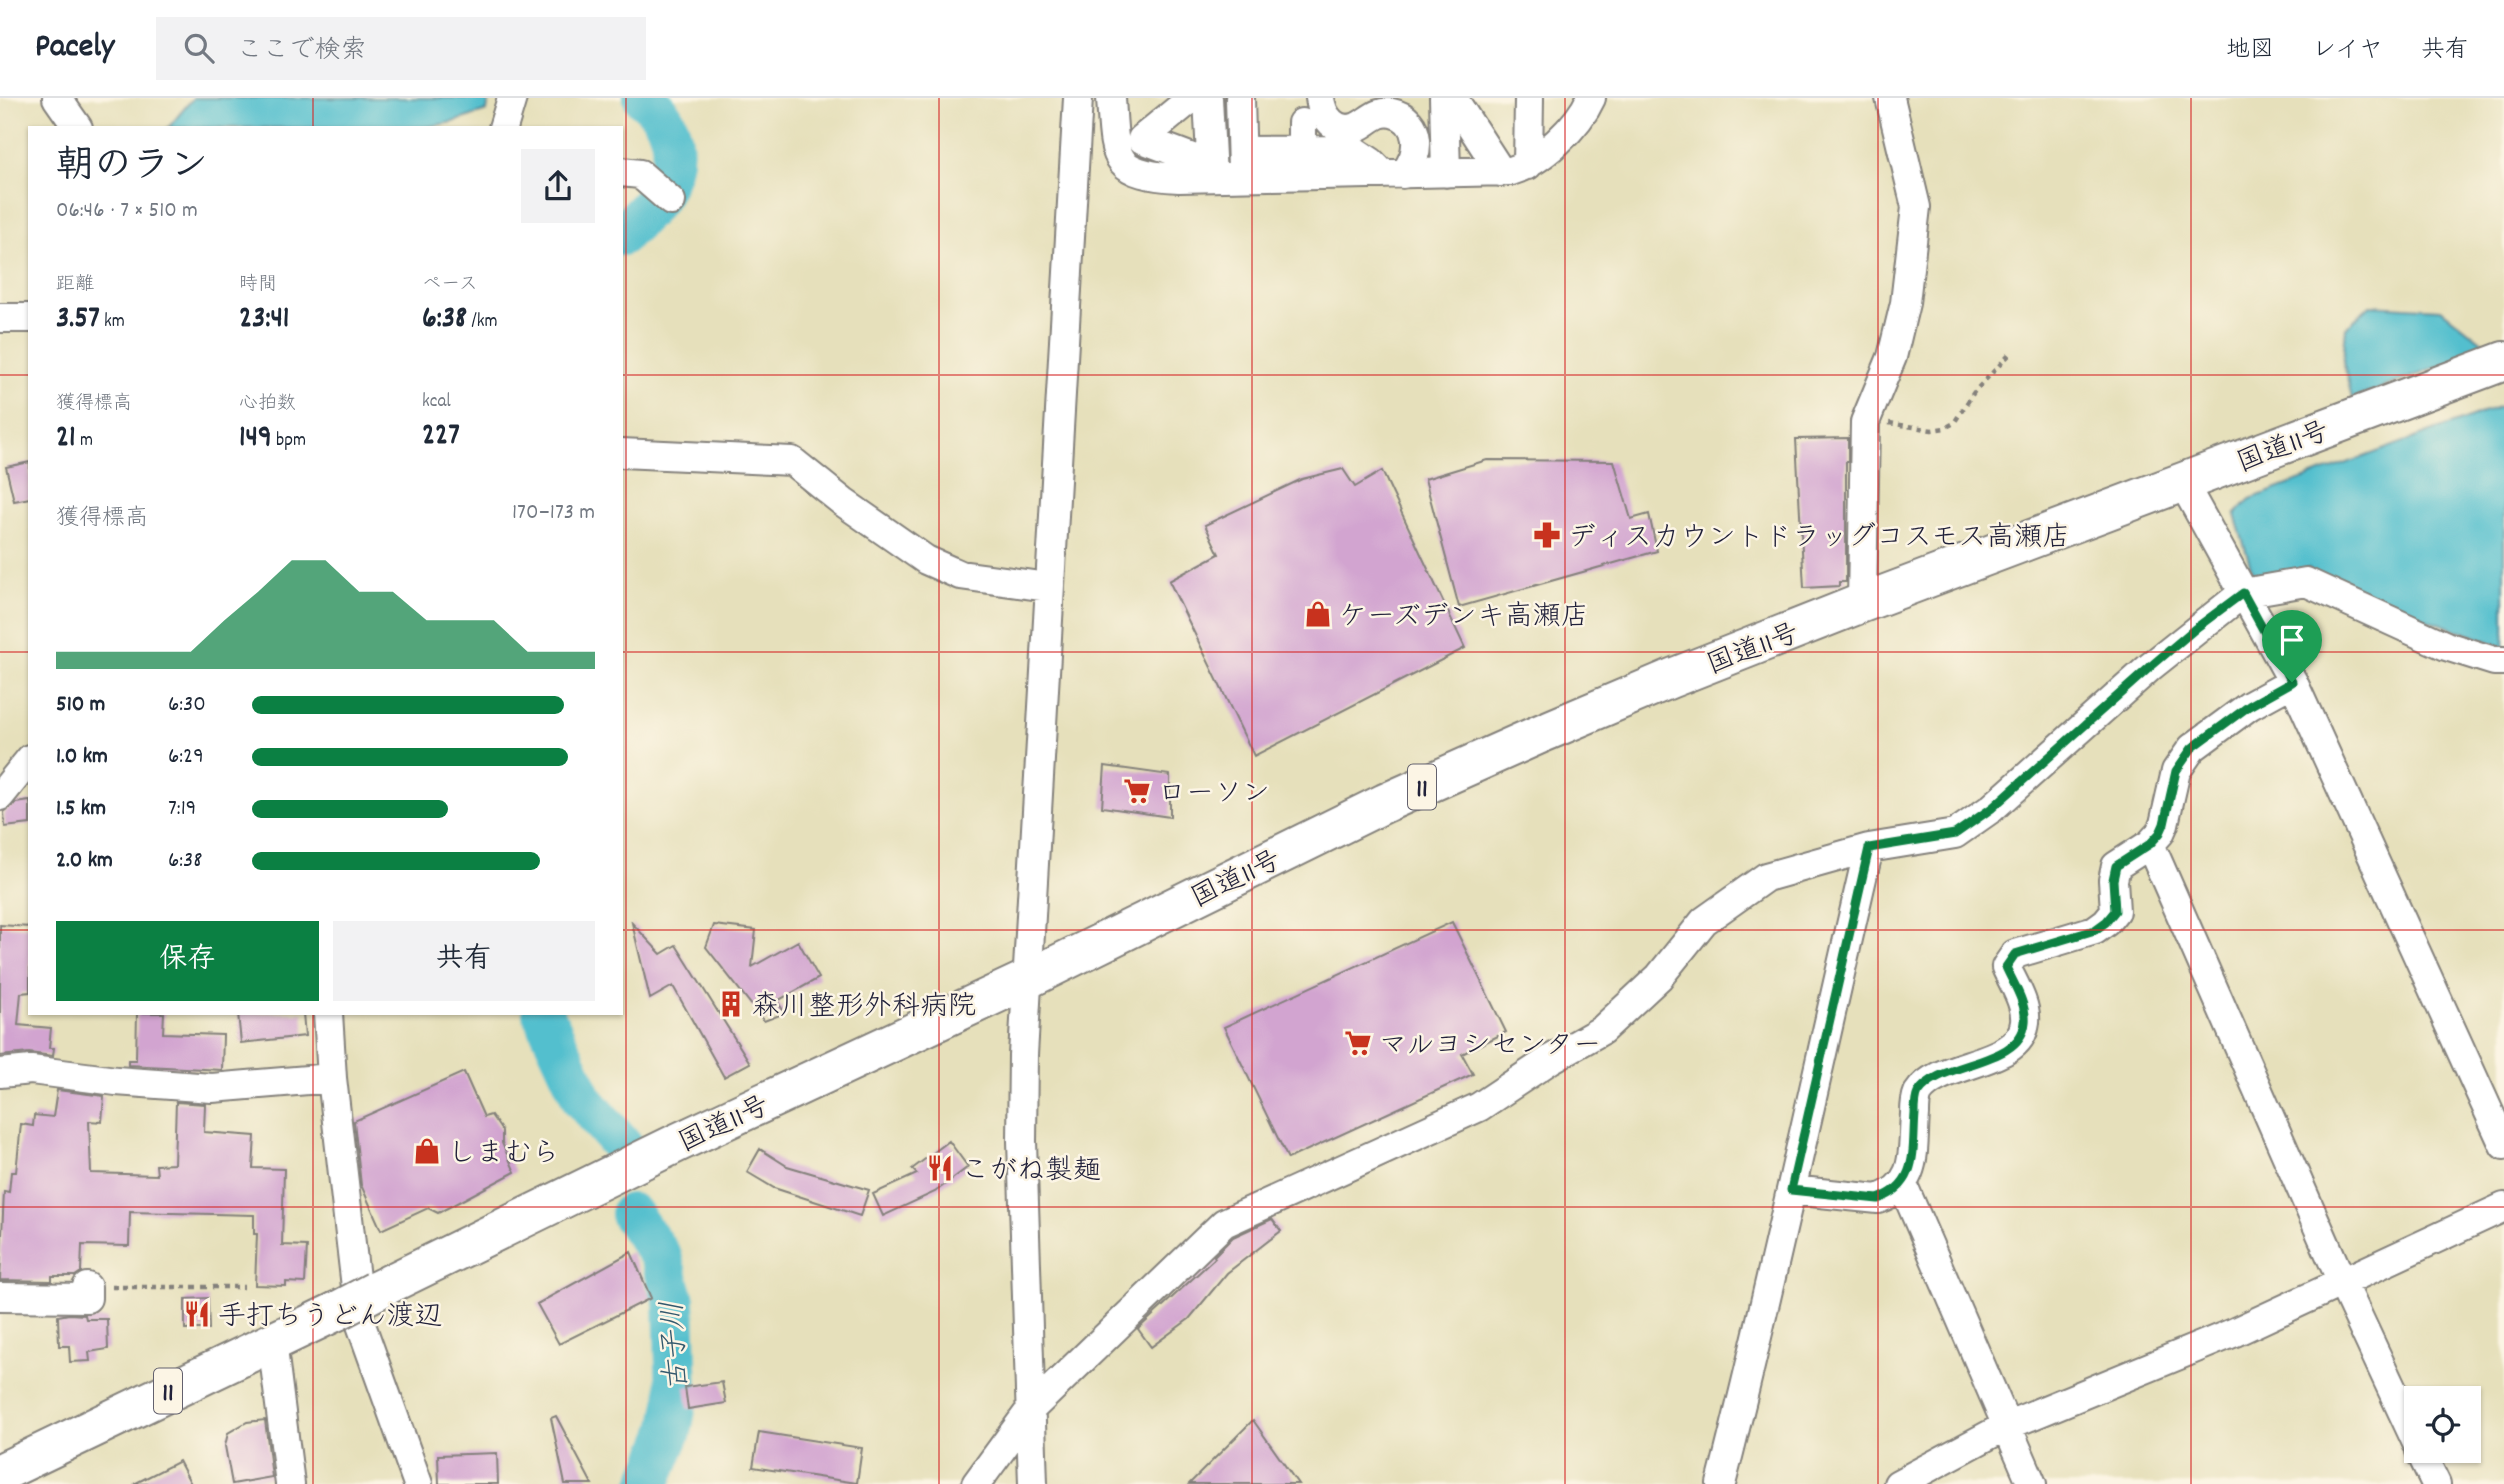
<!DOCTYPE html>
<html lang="ja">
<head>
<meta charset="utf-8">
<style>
	:root { --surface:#fff; --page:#f2f2f3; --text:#1f2937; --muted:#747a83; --line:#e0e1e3; --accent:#0b8043 }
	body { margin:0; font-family:Dekko,"Klee One",sans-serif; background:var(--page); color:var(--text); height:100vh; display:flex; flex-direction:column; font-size:26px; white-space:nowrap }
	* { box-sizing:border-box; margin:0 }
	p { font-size:23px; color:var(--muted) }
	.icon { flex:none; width:38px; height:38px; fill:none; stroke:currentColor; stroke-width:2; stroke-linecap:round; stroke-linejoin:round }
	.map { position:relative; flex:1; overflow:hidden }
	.sheet { position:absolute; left:28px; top:28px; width:595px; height:889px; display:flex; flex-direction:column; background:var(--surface); border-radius:0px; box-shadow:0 2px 5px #0004 }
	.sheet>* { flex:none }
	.fabs { position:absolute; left:2404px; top:1288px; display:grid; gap:14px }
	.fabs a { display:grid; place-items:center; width:77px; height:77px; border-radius:0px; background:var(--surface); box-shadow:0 2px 5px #0004; font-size:35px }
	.pin { position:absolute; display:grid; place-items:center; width:60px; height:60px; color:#fff; margin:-72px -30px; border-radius:50% 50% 50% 0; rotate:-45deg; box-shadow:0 0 7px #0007 }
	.pin .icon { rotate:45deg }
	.round { display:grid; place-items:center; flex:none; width:74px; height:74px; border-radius:0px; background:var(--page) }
	.summary { display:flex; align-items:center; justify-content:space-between; height:119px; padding:0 28px }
	h1 { font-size:38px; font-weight:700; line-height:52px }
	.metrics { display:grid; grid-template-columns:repeat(3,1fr); gap:10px; height:119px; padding:7px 28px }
	.metrics div { display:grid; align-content:center }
	.metrics b { font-size:30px; font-weight:700 }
	.metrics small { font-size:19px; font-weight:400 }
	.metrics p { font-size:19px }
	.chart { height:196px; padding:14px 28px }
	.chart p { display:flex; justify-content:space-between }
	.chart svg { width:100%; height:126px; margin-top:7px; fill:var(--accent); opacity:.7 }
	.button { display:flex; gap:14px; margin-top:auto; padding:14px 28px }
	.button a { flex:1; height:80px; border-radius:0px; background:var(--accent); color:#fff; font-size:28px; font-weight:700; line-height:80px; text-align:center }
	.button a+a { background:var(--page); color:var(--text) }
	ul { padding:0 28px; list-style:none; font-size:23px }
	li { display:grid; grid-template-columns:112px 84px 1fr; align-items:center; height:52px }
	li i { height:18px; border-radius:9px; background:var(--accent) }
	header { display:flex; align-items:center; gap:42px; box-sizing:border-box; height:98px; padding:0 35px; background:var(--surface); border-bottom:2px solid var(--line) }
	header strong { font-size:33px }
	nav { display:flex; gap:38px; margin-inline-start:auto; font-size:24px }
	.search { width:490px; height:63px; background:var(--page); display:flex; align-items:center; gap:18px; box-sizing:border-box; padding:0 24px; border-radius:0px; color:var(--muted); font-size:26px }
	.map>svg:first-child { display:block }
</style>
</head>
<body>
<header>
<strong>Pacely</strong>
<div class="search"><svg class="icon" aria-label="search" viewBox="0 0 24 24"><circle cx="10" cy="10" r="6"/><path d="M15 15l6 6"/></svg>ここで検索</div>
<nav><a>地図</a><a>レイヤ</a><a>共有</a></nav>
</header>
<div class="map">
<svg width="2504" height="1386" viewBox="0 0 2504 1386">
	<rect width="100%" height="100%" fill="#fcf5e5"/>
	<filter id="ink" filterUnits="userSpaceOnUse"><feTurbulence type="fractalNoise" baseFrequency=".0143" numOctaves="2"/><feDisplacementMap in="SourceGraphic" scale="14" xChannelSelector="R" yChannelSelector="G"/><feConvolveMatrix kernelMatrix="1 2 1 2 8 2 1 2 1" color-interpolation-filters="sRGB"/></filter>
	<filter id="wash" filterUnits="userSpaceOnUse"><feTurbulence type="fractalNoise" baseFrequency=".00686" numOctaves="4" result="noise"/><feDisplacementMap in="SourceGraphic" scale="28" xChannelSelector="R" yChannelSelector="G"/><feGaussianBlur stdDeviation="1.57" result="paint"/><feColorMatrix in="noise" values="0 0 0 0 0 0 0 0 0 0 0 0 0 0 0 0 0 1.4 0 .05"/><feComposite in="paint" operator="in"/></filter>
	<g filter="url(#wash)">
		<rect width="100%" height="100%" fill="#e6e0bb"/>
		<path fill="#53bfce" stroke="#3a7084" stroke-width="2" d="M 193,0 L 489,0 L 487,13 L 453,24 L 421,30 L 168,30 Z
			M 2370,207 L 2441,211 L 2490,250 L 2352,301 L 2343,263 L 2346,230 Z
			M 2504,307 L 2504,549 L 2330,486 L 2309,470 L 2256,486 L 2235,417 L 2250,401 Z"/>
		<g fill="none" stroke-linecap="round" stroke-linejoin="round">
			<path stroke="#53bfce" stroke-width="42" d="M 621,137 C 635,123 652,109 661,92 C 681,57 675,24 644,0
				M 543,915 L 583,1002 L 623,1049
				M 631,1116 L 661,1159 L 674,1203 L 677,1300 L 671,1333 L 649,1386"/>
		</g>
		<g id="blocks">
			<path fill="#d2a4d0" d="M 1848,340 L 1848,364 L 1846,364 L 1846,484 L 1839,484 L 1839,488 L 1804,490 L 1796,341 Z
				M 1487,362 L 1614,363 L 1631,421 L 1649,416 L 1657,453 L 1459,509 L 1425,381 Z
				M 30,364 L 30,400 L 14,403 L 6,369 Z
				M 1343,371 L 1355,389 L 1382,373 L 1465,550 L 1254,658 L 1169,483 L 1219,456 L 1205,427 L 1302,381 Z
				M 1105,668 L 1170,677 L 1170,719 L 1102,709 Z
				M 30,703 L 30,726 L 5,729 L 4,714 L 16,705 Z
				M 1452,824 L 1506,934 L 1462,956 L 1473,976 L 1288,1061 L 1224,929 Z
				M 632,825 L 661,856 L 676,847 L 750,965 L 724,979 L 673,888 L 650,901 Z
				M 0,827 L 30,829 L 30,894 L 21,895 L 18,927 L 51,930 L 49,950 L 54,950 L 53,958 L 29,955 L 0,958 Z
				M 714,827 L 756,832 L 752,869 L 798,843 L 819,880 L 777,903 L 785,915 L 764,923 L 706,849 Z
				M 137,915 L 164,915 L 163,935 L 223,937 L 222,972 L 128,967 L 128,962 L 136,962 Z
				M 238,915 L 303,915 L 305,938 L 241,945 Z
				M 464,974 L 484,1019 L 491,1017 L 502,1033 L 502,1045 L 515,1074 L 438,1115 L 428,1110 L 381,1132 L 361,1087 L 354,1023 Z
				M 57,992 L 104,998 L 102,1024 L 89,1023 L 91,1075 L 157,1077 L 156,1067 L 174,1066 L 176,1004 L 205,1006 L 204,1034 L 255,1038 L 253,1070 L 284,1071 L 282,1147 L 307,1148 L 305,1185 L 286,1184 L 286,1188 L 255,1187 L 257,1136 L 254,1136 L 254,1117 L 130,1114 L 129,1148 L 82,1147 L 81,1174 L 75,1178 L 52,1178 L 52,1183 L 0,1182 L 4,1093 L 9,1094 L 11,1074 L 16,1074 L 21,1026 L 33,1028 L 34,1017 L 53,1019 Z
				M 949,1043 L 968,1069 L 935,1094 L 883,1118 L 873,1096 L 917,1076 L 912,1071 Z
				M 760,1051 L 787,1068 L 869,1092 L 860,1118 L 774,1090 L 747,1074 Z
				M 1272,1121 L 1281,1133 L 1227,1175 L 1189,1221 L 1151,1249 L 1138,1231 L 1215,1160 L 1214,1158 L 1233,1139 Z
				M 631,1154 L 651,1200 L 559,1246 L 537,1206 Z
				M 208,1200 L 209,1231 L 185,1231 L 185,1201 Z
				M 69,1216 L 85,1217 L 86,1221 L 107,1221 L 108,1251 L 89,1254 L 90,1263 L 70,1264 L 69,1248 L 59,1248 L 58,1218 Z
				M 722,1284 L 726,1305 L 688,1311 L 685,1289 Z
				M 556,1318 L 592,1386 L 565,1386 L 551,1320 Z
				M 265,1322 L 272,1379 L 232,1386 L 225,1348 L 228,1335 L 247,1324 Z
				M 1253,1322 L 1298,1386 L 1189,1386 Z
				M 759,1334 L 862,1350 L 857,1385 L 753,1369 Z
				M 497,1355 L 498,1386 L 439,1386 L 438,1357 Z
				M 179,1363 L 191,1386 L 134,1386 Z"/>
		</g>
	</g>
	<g filter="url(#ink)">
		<use href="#blocks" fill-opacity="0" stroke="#84817b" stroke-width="2"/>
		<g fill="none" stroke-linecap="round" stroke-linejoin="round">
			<g stroke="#84817b" stroke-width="32">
				<path id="minor" d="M 57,0 L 78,30
					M 1111,0 C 1115,61 1111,76 1179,80 L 1511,73 C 1541,64 1578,29 1591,0
					M 1192,0 L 1142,41 L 1211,67
					M 1208,0 L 1212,79
					M 1240,0 L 1242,72
					M 1320,0 C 1322,19 1336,37 1357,29 C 1369,24 1376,12 1392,15 C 1422,21 1422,58 1403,76
					M 1444,0 L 1446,75
					M 1453,0 L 1501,74
					M 503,30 L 512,0
					M 1302,52 L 1302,25
					M 1242,53 L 1353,52 L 1371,64 L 1383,76
					M 1528,67 L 1529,0
					M 621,74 L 640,76 L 671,103
					M 0,220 L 30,220
					M 621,355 L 792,363 L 843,404 L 926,462 L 960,477 L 1048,489
					M 2183,385 L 2293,584 L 2504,1047
					M 1862,505 L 1865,324 L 1892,259 L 1905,205 L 1916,109 L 1890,0
					M 0,698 L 30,661
					M 2150,746 L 2342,1184 L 2417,1345
					M 328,915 L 332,980 L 360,1224 L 418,1386
					M 0,975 L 31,972 L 116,983 L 212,990 L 332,980
					M 1903,1087 L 2032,1386
					M 1791,1092 L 1878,1101 C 1919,1086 1912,1053 1915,1016 C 1915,1009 1915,1002 1918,995 C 1939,962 2021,969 2025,924 C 2027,906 2013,885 2006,869 L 2015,856 L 2095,832 L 2106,824 L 2115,813 L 2113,782 L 2116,768 L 2150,746 L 2160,735 L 2164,726 L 2176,673 L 2192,650 L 2249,608 L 2293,584
					M 0,1199 L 87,1200 L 87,1189
					M 272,1243 L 290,1386
					M 2420,1353 L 2436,1386
					M 976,1386 L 1031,1311 L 1224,1125 L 1479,1009 L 1551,961 L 1602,932 L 1659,879 L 1704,823 L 1766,779 L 1869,750 L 1955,736 L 1992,710 L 2150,569 L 2243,495 L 2306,484 L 2446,548 L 2494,563 L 2504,563
					M 1033,1386 L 1022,1043 L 1023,957 L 1078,0
					M 1721,1386 C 1775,1175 1819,962 1869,750
					M 1898,1386 L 2006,1328 L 2235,1234 L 2504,1109"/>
			</g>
			<g stroke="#84817b" stroke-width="42">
				<path id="highway" d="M 375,1193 L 679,1044 L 1028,881 L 1385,705 L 1540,636 L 1672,580 L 1862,505 L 2504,263
					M 0,1375 L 337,1213"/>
			</g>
			<path stroke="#84817b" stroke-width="4.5" stroke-dasharray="5 5" stroke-linecap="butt" d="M 1889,325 L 1932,332 L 1945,330 L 1954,325 L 1974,294 L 2010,256
				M 112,1189 L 244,1189"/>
			<use href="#minor" stroke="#fff" stroke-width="28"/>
			<use href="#highway" stroke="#fff" stroke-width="38"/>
			<g stroke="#84817b" stroke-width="42" stroke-linecap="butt">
				<path id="highway-bridge" d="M 337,1213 L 375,1193"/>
			</g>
			<use href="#highway-bridge" stroke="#fff" stroke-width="38"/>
		</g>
	</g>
	<g fill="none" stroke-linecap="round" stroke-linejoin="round" filter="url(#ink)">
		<g stroke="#fff" stroke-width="14">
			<path id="route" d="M 2243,495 L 2292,584 L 2249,608 L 2192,650 L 2176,673 L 2164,726 L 2160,735 L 2150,746 L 2116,768 L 2113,782 L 2115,813 L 2106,824 L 2095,832 L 2015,856 L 2006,869 C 2013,885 2027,906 2025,924 C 2021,969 1939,962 1918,995 C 1915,1001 1915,1009 1915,1016 C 1912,1053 1919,1086 1878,1101 L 1791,1092 L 1869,750 L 1955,736 L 1992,710 L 2150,569 L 2196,530 Z"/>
		</g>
		<use href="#route" stroke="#0b8043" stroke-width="9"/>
	</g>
	<path fill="none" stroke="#d62828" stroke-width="2" stroke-opacity="0.55" d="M 313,0 L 313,30M 626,0 L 626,1386M 939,0 L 939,1386M 1252,0 L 1252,1386M 1565,0 L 1565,1386M 1878,0 L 1878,1386M 2191,0 L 2191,1386M 0,277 L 30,277M 621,277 L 2504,277M 0,554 L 30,554M 621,554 L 2504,554M 0,832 L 30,832M 621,832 L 2504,832M 313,915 L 313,1386M 0,1109 L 2504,1109"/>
	<defs>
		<g id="pharmacy-bare" transform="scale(2.1)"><path d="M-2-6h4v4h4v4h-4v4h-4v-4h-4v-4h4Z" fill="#c8321e" stroke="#fcf5e5" stroke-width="2.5" paint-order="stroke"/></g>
		<g id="shop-bare" transform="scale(2.1)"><path d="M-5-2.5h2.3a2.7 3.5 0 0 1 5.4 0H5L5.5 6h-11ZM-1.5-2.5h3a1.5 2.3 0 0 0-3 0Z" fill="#c8321e" stroke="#fcf5e5" stroke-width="2.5" paint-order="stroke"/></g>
		<g id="supermarket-bare" transform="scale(2.1)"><path d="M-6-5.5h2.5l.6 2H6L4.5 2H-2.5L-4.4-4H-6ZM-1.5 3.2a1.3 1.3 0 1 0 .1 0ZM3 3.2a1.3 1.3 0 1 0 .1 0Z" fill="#c8321e" stroke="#fcf5e5" stroke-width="2.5" paint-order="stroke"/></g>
		<g id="building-bare" transform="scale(2.1)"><path d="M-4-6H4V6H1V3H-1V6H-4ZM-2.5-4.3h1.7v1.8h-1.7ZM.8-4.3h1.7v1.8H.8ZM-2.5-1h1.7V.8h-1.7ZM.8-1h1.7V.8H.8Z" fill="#c8321e" stroke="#fcf5e5" stroke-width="2.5" paint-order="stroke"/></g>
		<g id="restaurant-bare" transform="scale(2.1)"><path d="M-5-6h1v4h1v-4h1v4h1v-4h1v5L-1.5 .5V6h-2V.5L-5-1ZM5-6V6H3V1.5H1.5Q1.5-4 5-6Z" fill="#c8321e" stroke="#fcf5e5" stroke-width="2.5" paint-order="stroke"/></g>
	</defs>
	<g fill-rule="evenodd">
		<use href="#pharmacy-bare" x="1547" y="437"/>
		<use href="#shop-bare" x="1318" y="516"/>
		<use href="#supermarket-bare" x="1137" y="693"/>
		<use href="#building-bare" x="731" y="906"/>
		<use href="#supermarket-bare" x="1358" y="945"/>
		<use href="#shop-bare" x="427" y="1053"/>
		<use href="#restaurant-bare" x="940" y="1070"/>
		<use href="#restaurant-bare" x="197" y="1216"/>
	</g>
	<g text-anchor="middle" stroke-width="5" stroke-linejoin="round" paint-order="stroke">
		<g fill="#fcf5e5" stroke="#63616e" stroke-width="2">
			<rect x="1408" y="666.5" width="28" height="45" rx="5"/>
			<rect x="154" y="1270.5" width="28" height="45" rx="5"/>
		</g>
		<g font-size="26" font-weight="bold" fill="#22223b">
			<text x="1422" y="698">11</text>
			<text x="168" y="1302">11</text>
		</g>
		<g font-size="28" fill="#22223b" stroke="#fcf5e5">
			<text transform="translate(2282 347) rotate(-21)" y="10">国道11号</text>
			<text transform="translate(1752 549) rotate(-21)" y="10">国道11号</text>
			<text transform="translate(1235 779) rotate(-26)" y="10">国道11号</text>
			<text transform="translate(723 1024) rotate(-25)" y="10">国道11号</text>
		</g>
		<g font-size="28" fill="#22223b" stroke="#fcf5e5" text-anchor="start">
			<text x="1568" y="447">ディスカウントドラッグコスモス高瀬店</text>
			<text x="1339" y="526">ケーズデンキ高瀬店</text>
			<text x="1158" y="703">ローソン</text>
			<text x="752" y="916">森川整形外科病院</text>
			<text x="1379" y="955">マルヨシセンター</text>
			<text x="448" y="1063">しまむら</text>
			<text x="961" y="1080">こがね製麺</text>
			<text x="218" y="1226">手打ちうどん渡辺</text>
		</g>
		<g font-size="30" font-style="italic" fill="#33596e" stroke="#fcf5e5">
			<text transform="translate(673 1248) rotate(-93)" y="10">古子川</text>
		</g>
	</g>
</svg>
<div class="fabs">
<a><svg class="icon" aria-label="locate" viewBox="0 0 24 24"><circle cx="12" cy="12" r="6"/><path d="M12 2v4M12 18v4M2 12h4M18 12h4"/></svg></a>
</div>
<div class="pin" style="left:2292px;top:584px;background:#1e9e55"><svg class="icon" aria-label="arrive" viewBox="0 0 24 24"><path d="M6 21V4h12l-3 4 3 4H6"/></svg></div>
<section class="sheet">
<div class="summary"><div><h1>朝のラン</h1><p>06:46 · 7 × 510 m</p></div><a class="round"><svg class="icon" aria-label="share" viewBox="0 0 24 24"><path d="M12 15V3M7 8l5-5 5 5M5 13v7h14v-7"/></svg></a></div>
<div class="metrics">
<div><p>距離</p><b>3.57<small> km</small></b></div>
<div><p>時間</p><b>23:41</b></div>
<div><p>ペース</p><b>6:38<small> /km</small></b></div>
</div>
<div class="metrics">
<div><p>獲得標高</p><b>21<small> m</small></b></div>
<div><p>心拍数</p><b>149<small> bpm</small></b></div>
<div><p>kcal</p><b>227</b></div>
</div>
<div class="chart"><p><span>獲得標高</span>170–173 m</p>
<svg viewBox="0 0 160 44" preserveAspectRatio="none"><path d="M0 44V38L10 38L20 38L30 38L40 38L50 27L60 17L70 6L80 6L90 17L100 17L110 27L120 27L130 27L140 38L150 38L160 38V44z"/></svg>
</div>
<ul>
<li><b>510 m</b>6:30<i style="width:91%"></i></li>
<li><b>1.0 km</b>6:29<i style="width:92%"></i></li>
<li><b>1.5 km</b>7:19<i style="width:57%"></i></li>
<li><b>2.0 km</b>6:38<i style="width:84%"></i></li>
</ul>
<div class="button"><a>保存</a><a>共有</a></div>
</section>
</div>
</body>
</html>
